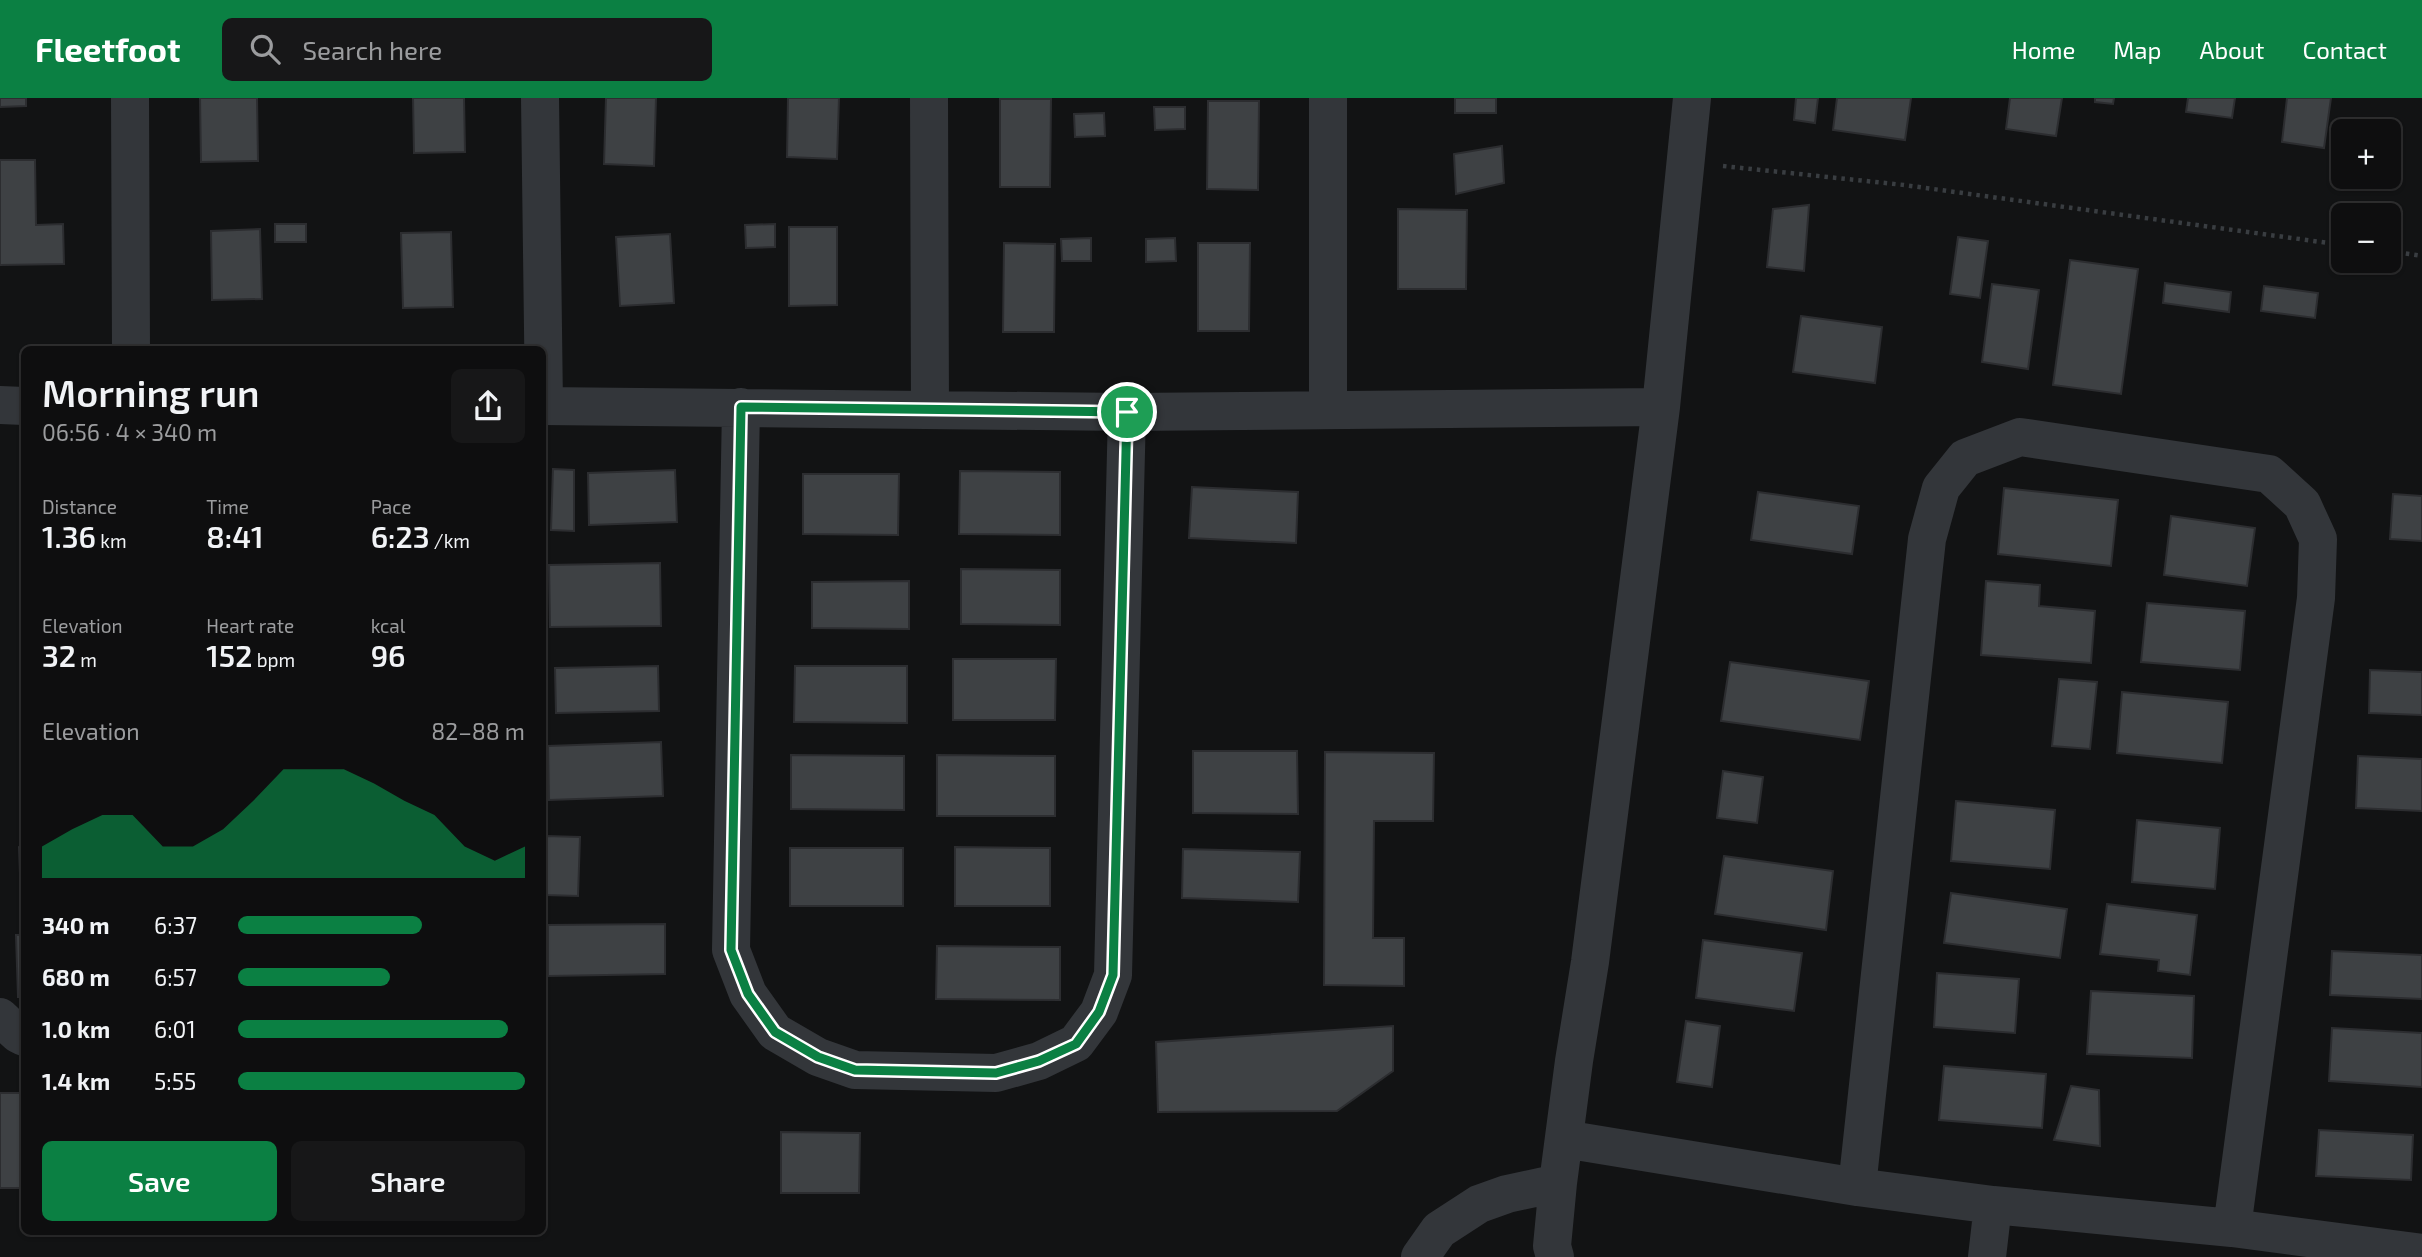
<!DOCTYPE html>
<html lang="en">
<head>
<meta charset="utf-8">
<style>
	:root { --surface:#0e0e0f; --page:#171718; --text:#f1f3f6; --muted:#9b9c9e; --line:#2e2e2f; --accent:#0b8043 }
	body { margin:0; font-family:"Exo 2",sans-serif; background:var(--page); color:var(--text); height:100vh; display:flex; flex-direction:column; font-size:26px; white-space:nowrap }
	* { box-sizing:border-box; margin:0 }
	p { font-size:23px; color:var(--muted) }
	.icon { flex:none; width:38px; height:38px; fill:none; stroke:currentColor; stroke-width:2; stroke-linecap:round; stroke-linejoin:round }
	.map { position:relative; flex:1; overflow:hidden }
	.drawer { position:absolute; left:21px; top:248px; width:525px; height:889px; display:flex; flex-direction:column; background:var(--surface); border-radius:10px; box-shadow:0 2px 5px #0004,0 0 0 2px var(--line) }
	.drawer>* { flex:none }
	.tools { position:absolute; left:2331px; top:21px; display:grid; gap:14px }
	.tools a { display:grid; place-items:center; width:70px; height:70px; border-radius:10px; background:var(--surface); box-shadow:0 2px 5px #0004,0 0 0 2px var(--line); font-size:35px }
	.pin { position:absolute; display:grid; place-items:center; width:60px; height:60px; color:#fff; margin:-30px; border:4px solid #fff; border-radius:50%; box-shadow:0 2px 7px #0007 }
	.round { display:grid; place-items:center; flex:none; width:74px; height:74px; border-radius:10px; background:var(--page) }
	.overview { display:flex; align-items:center; justify-content:space-between; height:119px; padding:0 21px }
	h1 { font-size:38px; font-weight:600; line-height:52px }
	.metrics { display:grid; grid-template-columns:repeat(3,1fr); gap:10px; height:119px; padding:7px 21px }
	.metrics div { display:grid; align-content:center }
	.metrics b { font-size:30px; font-weight:600 }
	.metrics small { font-size:19px; font-weight:400 }
	.metrics p { font-size:19px }
	.chart { height:196px; padding:14px 21px }
	.chart p { display:flex; justify-content:space-between }
	.chart svg { width:100%; height:126px; margin-top:7px; fill:var(--accent); opacity:.7 }
	.cta { display:flex; gap:14px; margin-top:auto; padding:14px 21px }
	.cta a { flex:1; height:80px; border-radius:10px; background:var(--accent); color:#fff; font-size:28px; font-weight:600; line-height:80px; text-align:center }
	.cta a+a { background:var(--page); color:var(--text) }
	ul { padding:0 21px; list-style:none; font-size:23px }
	li { display:grid; grid-template-columns:112px 84px 1fr; align-items:center; height:52px }
	li i { height:18px; border-radius:9px; background:var(--accent) }
	header { display:flex; align-items:center; gap:42px; box-sizing:border-box; height:98px; padding:0 35px; background:var(--accent); color:#fff }
	header strong { font-size:33px }
	nav { display:flex; gap:38px; margin-inline-start:auto; font-size:24px }
	.search { width:490px; height:63px; background:var(--page); display:flex; align-items:center; gap:18px; box-sizing:border-box; padding:0 24px; border-radius:10px; color:var(--muted); font-size:26px }
	.map>svg:first-child { display:block }
</style>
</head>
<body>
<header>
<strong>Fleetfoot</strong>
<div class="search"><svg class="icon" aria-label="search" viewBox="0 0 24 24"><circle cx="10" cy="10" r="6"/><path d="M15 15l6 6"/></svg>Search here</div>
<nav><a>Home</a><a>Map</a><a>About</a><a>Contact</a></nav>
</header>
<div class="map">
<svg width="2422" height="1159" viewBox="0 0 2422 1159">
	<rect width="100%" height="100%" fill="#121314"/>
	<path fill="#3e4144" stroke="#2c2d30" stroke-width="2" d="M 0,0 L 26,0 L 26,8 L 0,9 Z
		M 200,0 L 257,0 L 258,63 L 201,64 Z
		M 413,0 L 464,0 L 465,54 L 414,55 Z
		M 606,0 L 656,0 L 654,68 L 604,66 Z
		M 788,0 L 839,0 L 837,61 L 787,59 Z
		M 1455,0 L 1496,0 L 1496,15 L 1455,15 Z
		M 1796,0 L 1818,0 L 1815,25 L 1794,22 Z
		M 1837,0 L 1911,0 L 1905,42 L 1833,32 Z
		M 2010,0 L 2062,0 L 2056,38 L 2006,31 Z
		M 2095,0 L 2114,0 L 2113,6 L 2095,4 Z
		M 2188,0 L 2235,0 L 2232,20 L 2186,14 Z
		M 2287,0 L 2331,0 L 2324,50 L 2282,44 Z
		M 1000,1 L 1051,1 L 1050,89 L 1000,89 Z
		M 1208,3 L 1259,3 L 1258,92 L 1207,91 Z
		M 1154,9 L 1185,9 L 1185,31 L 1155,32 Z
		M 1104,15 L 1105,38 L 1075,39 L 1074,16 Z
		M 1502,48 L 1504,85 L 1456,96 L 1454,56 Z
		M 0,62 L 35,62 L 36,127 L 63,126 L 64,166 L 0,167 Z
		M 1809,107 L 1804,173 L 1767,169 L 1773,111 Z
		M 1398,111 L 1467,112 L 1466,191 L 1398,191 Z
		M 275,126 L 306,126 L 306,144 L 275,144 Z
		M 775,126 L 775,149 L 746,150 L 745,127 Z
		M 789,129 L 837,129 L 837,207 L 789,208 Z
		M 260,131 L 262,201 L 212,202 L 211,133 Z
		M 451,134 L 453,209 L 403,210 L 401,135 Z
		M 670,136 L 674,205 L 620,208 L 616,139 Z
		M 1958,139 L 1988,143 L 1980,200 L 1950,196 Z
		M 1091,140 L 1091,163 L 1062,163 L 1061,141 Z
		M 1175,140 L 1176,163 L 1146,164 L 1146,141 Z
		M 1004,145 L 1055,146 L 1054,234 L 1003,234 Z
		M 1198,145 L 1250,145 L 1249,233 L 1198,233 Z
		M 2070,162 L 2138,171 L 2121,296 L 2053,287 Z
		M 2165,185 L 2231,194 L 2229,214 L 2163,205 Z
		M 1992,186 L 2039,192 L 2028,271 L 1982,264 Z
		M 2264,188 L 2318,195 L 2315,220 L 2261,213 Z
		M 1801,218 L 1882,229 L 1875,285 L 1793,274 Z
		M 553,371 L 574,372 L 574,433 L 551,432 Z
		M 675,372 L 677,424 L 589,427 L 588,375 Z
		M 960,373 L 1060,374 L 1060,437 L 959,436 Z
		M 803,376 L 899,376 L 898,437 L 803,436 Z
		M 1192,389 L 1298,394 L 1296,445 L 1189,440 Z
		M 2004,390 L 2118,402 L 2111,468 L 1998,456 Z
		M 1758,394 L 1859,408 L 1852,456 L 1751,442 Z
		M 2393,396 L 2422,398 L 2422,443 L 2390,441 Z
		M 2171,418 L 2255,430 L 2247,488 L 2164,477 Z
		M 660,465 L 661,528 L 550,529 L 549,467 Z
		M 961,471 L 1060,472 L 1060,527 L 961,526 Z
		M 909,483 L 909,531 L 812,530 L 812,484 Z
		M 1986,483 L 2040,487 L 2039,508 L 2095,513 L 2091,565 L 1981,557 Z
		M 2147,505 L 2245,513 L 2240,572 L 2141,564 Z
		M 22,558 L 24,558 L 24,612 L 21,612 Z
		M 953,561 L 1056,561 L 1055,622 L 953,622 Z
		M 1730,564 L 1869,583 L 1860,642 L 1721,623 Z
		M 658,568 L 659,613 L 556,615 L 555,570 Z
		M 795,568 L 907,568 L 907,625 L 794,624 Z
		M 2370,572 L 2422,574 L 2422,617 L 2369,615 Z
		M 2059,581 L 2097,584 L 2090,651 L 2052,648 Z
		M 2122,594 L 2228,604 L 2222,665 L 2117,655 Z
		M 661,644 L 663,698 L 549,702 L 548,648 Z
		M 1193,653 L 1297,653 L 1298,716 L 1193,715 Z
		M 1325,654 L 1434,655 L 1433,723 L 1374,723 L 1373,840 L 1404,840 L 1404,888 L 1324,887 Z
		M 21,656 L 24,656 L 24,710 L 22,710 Z
		M 791,657 L 904,658 L 904,712 L 791,711 Z
		M 937,657 L 1055,658 L 1055,718 L 937,718 Z
		M 2358,658 L 2422,661 L 2422,713 L 2356,710 Z
		M 1723,673 L 1763,679 L 1757,725 L 1717,720 Z
		M 1956,703 L 2055,712 L 2050,771 L 1951,763 Z
		M 2137,722 L 2220,730 L 2215,791 L 2132,784 Z
		M 546,738 L 580,739 L 578,798 L 546,797 Z
		M 24,748 L 24,803 L 21,803 L 19,749 Z
		M 955,749 L 1050,750 L 1050,808 L 955,808 Z
		M 790,750 L 903,750 L 903,808 L 790,808 Z
		M 1183,751 L 1300,754 L 1298,804 L 1182,800 Z
		M 1724,758 L 1833,773 L 1826,832 L 1715,816 Z
		M 1951,795 L 2067,811 L 2060,860 L 1944,845 Z
		M 2107,806 L 2197,817 L 2190,877 L 2158,873 L 2159,862 L 2100,856 Z
		M 665,826 L 665,876 L 548,878 L 548,827 Z
		M 16,837 L 24,837 L 24,899 L 18,899 Z
		M 1703,842 L 1802,855 L 1794,913 L 1696,900 Z
		M 937,848 L 1060,849 L 1060,902 L 936,901 Z
		M 2332,853 L 2422,857 L 2422,901 L 2330,897 Z
		M 1937,875 L 2019,881 L 2015,935 L 1934,929 Z
		M 2091,893 L 2194,898 L 2192,960 L 2087,956 Z
		M 1686,923 L 1720,928 L 1712,989 L 1677,984 Z
		M 1393,928 L 1393,973 L 1337,1013 L 1158,1014 L 1156,944 Z
		M 2332,930 L 2422,935 L 2422,989 L 2329,983 Z
		M 1944,968 L 2046,976 L 2042,1030 L 1939,1022 Z
		M 2071,988 L 2099,992 L 2100,1048 L 2054,1042 Z
		M 0,995 L 24,995 L 24,1090 L 0,1090 Z
		M 2319,1032 L 2413,1037 L 2411,1082 L 2316,1078 Z
		M 781,1034 L 860,1035 L 859,1095 L 781,1095 Z"/>
	<g fill="none" stroke-linecap="round" stroke-linejoin="round">
		<path stroke="#393d41" stroke-width="4.5" stroke-dasharray="3.5 5" stroke-linecap="butt" d="M 1723,68 L 1904,87 L 2343,147
			M 2389,153 L 2422,158"/>
		<path stroke="#33363a" stroke-width="38" d="M 130,0 L 131,252
			M 540,0 L 544,308
			M 929,0 L 930,312
			M 0,307 L 24,308
			M 542,308 L 1127,314 L 1661,309
			M 741,309 L 731,852 L 748,896 L 775,934 L 818,959 L 855,972 L 996,975 L 1039,963 L 1076,945 L 1099,914 L 1113,877 L 1127,314
			M 1328,312 L 1328,0
			M 0,919 L 18,936 L 24,939
			M 1564,1041 L 1857,1089 L 1993,1107 L 2232,1130 L 2422,1155
			M 1857,1089 L 1927,441 L 1941,390 L 1965,360 L 2020,339 L 2269,376 L 2302,406 L 2318,441 L 2316,500 L 2232,1130
			M 1420,1159 L 1439,1132 L 1479,1106 L 1507,1096 L 1558,1085
			M 1555,1159 L 1552,1148 L 1558,1085 L 1574,963 L 1590,864 L 1661,309 L 1692,0
			M 1987,1159 L 1993,1107"/>
	</g>
	<g fill="none" stroke-linecap="round" stroke-linejoin="round">
		<g stroke="#fff" stroke-width="14">
			<path id="route" d="M 741,309 L 1127,314 L 1113,877 L 1099,914 L 1076,946 L 1039,963 L 996,975 L 855,972 L 818,959 L 775,934 L 748,896 L 731,852 Z"/>
		</g>
		<use href="#route" stroke="#0b8043" stroke-width="9"/>
	</g>
</svg>
<div class="tools">
<a>+</a>
<a>−</a>
</div>
<div class="pin" style="left:1127px;top:314px;background:#1e9e55"><svg class="icon" aria-label="arrive" viewBox="0 0 24 24"><path d="M6 21V4h12l-3 4 3 4H6"/></svg></div>
<section class="drawer">
<div class="overview"><div><h1>Morning run</h1><p>06:56 · 4 × 340 m</p></div><a class="round"><svg class="icon" aria-label="share" viewBox="0 0 24 24"><path d="M12 15V3M7 8l5-5 5 5M5 13v7h14v-7"/></svg></a></div>
<div class="metrics">
<div><p>Distance</p><b>1.36<small> km</small></b></div>
<div><p>Time</p><b>8:41</b></div>
<div><p>Pace</p><b>6:23<small> /km</small></b></div>
</div>
<div class="metrics">
<div><p>Elevation</p><b>32<small> m</small></b></div>
<div><p>Heart rate</p><b>152<small> bpm</small></b></div>
<div><p>kcal</p><b>96</b></div>
</div>
<div class="chart"><p><span>Elevation</span>82–88 m</p>
<svg viewBox="0 0 160 44" preserveAspectRatio="none"><path d="M0 44V33L10 27L20 22L30 22L40 33L50 33L60 27L70 17L80 6L90 6L100 6L110 11L120 17L130 22L140 33L150 38L160 33V44z"/></svg>
</div>
<ul>
<li><b>340 m</b>6:37<i style="width:64%"></i></li>
<li><b>680 m</b>6:57<i style="width:53%"></i></li>
<li><b>1.0 km</b>6:01<i style="width:94%"></i></li>
<li><b>1.4 km</b>5:55<i style="width:100%"></i></li>
</ul>
<div class="cta"><a>Save</a><a>Share</a></div>
</section>
</div>
</body>
</html>
